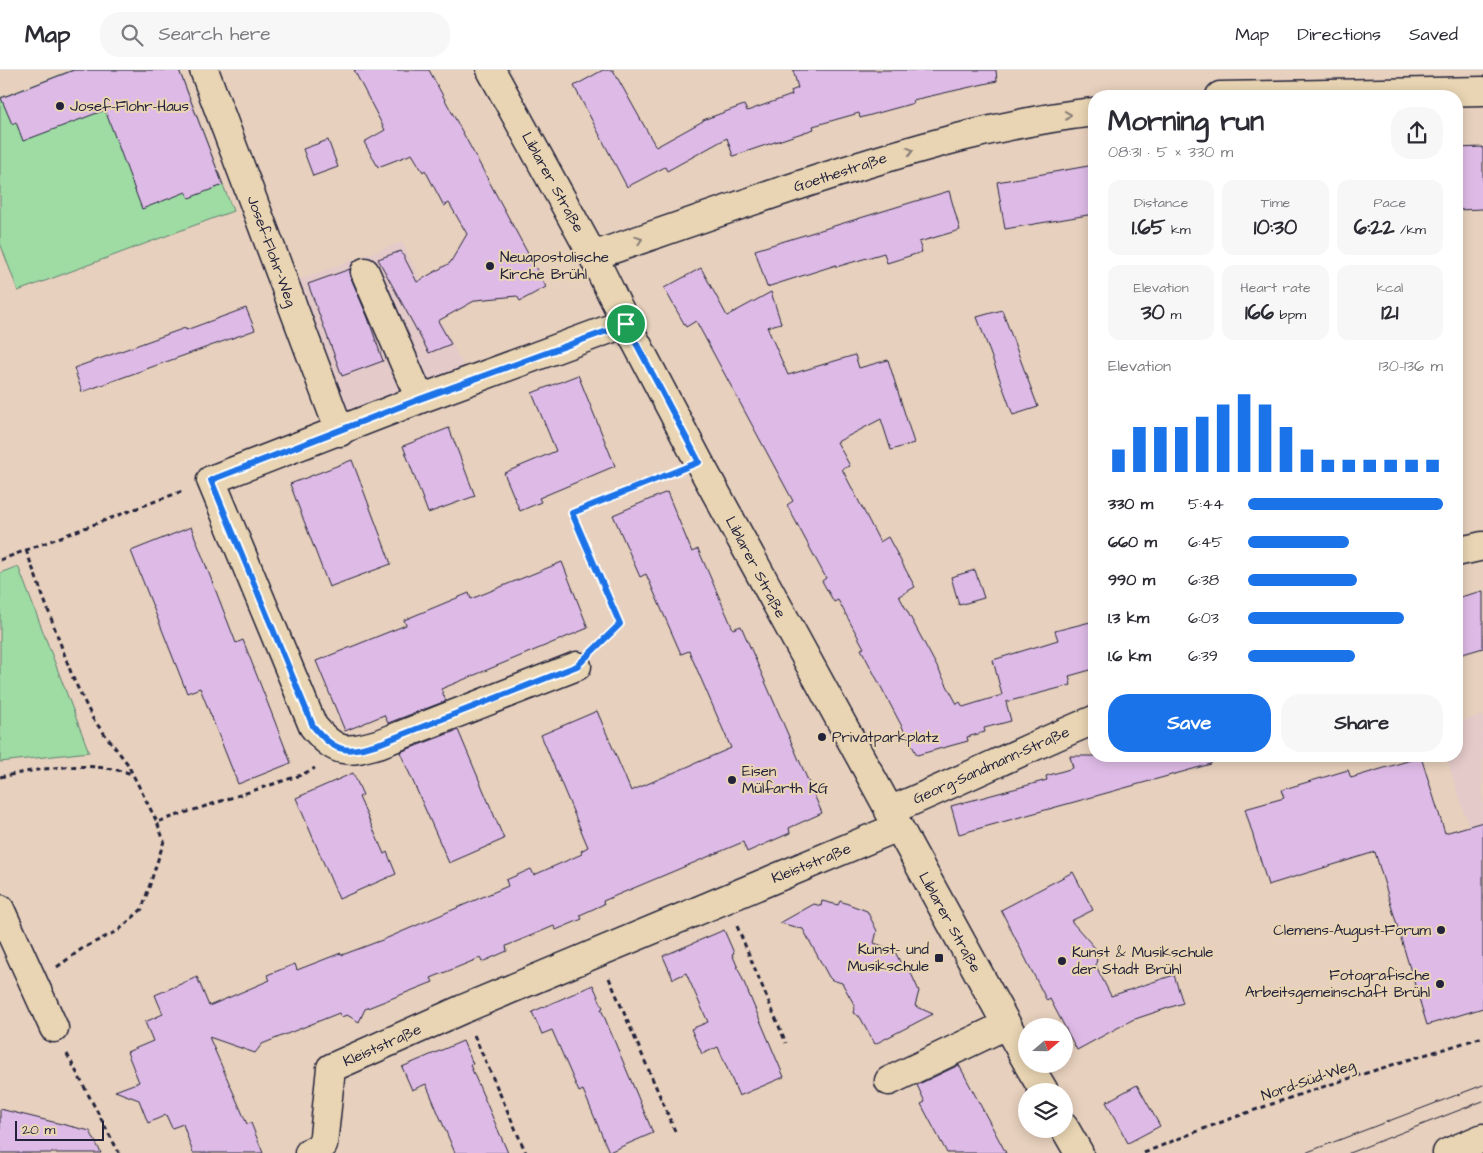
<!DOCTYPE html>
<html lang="en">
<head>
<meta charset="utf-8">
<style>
	:root { --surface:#fff; --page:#f7f7f7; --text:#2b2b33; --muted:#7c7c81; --line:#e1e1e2; --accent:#1a73e8 }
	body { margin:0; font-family:"Architects Daughter",sans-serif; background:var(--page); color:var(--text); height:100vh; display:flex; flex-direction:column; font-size:19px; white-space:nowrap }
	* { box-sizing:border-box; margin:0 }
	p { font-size:16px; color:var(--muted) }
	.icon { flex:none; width:28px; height:28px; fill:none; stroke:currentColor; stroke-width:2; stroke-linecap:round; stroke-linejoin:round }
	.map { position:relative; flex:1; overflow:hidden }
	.panel { position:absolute; left:1088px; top:20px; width:375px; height:672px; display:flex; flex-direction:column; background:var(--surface); border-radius:20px; box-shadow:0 2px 12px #0003 }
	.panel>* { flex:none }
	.needle { width:32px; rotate:70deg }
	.buttons { position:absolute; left:1018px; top:948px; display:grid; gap:10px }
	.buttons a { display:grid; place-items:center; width:55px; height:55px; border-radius:50%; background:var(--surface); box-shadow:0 2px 12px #0003; font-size:25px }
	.scale { position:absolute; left:15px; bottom:12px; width:89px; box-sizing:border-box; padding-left:5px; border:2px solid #22223b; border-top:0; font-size:14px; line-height:18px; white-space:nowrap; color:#22223b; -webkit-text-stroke:4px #e9d5b3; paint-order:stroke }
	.pin { position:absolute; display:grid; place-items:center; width:42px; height:42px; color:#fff; margin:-21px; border:2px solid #fff; border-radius:50%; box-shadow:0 1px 5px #0007 }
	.round { display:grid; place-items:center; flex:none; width:52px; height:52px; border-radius:20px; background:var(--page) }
	.overview { display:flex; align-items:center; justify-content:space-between; height:85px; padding:0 20px }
	h1 { font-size:28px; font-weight:700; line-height:38px }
	.metrics { display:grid; grid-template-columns:repeat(3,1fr); gap:8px; height:85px; padding:5px 20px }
	.metrics div { display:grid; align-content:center; border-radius:12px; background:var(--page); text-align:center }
	.metrics b { font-size:21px; font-weight:700 }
	.metrics small { font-size:14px; font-weight:400 }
	.metrics p { font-size:14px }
	.chart { height:140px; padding:10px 20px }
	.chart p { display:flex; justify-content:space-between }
	.chart svg { width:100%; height:90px; margin-top:5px; stroke:var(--accent); stroke-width:6 }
	.button { display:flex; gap:10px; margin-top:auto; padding:10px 20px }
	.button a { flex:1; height:58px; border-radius:20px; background:var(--accent); color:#fff; font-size:20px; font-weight:700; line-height:58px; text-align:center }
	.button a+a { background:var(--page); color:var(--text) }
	ul { padding:0 20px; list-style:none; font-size:16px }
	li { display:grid; grid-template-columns:80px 60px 1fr; align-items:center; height:38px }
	li i { height:12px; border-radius:6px; background:var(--accent) }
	header { display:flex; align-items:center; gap:30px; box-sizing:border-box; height:70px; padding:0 25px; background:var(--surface); border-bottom:1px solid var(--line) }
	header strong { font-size:24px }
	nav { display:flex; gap:28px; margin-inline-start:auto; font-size:18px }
	.search { width:350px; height:45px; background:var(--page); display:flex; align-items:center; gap:12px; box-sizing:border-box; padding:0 18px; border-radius:20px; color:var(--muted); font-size:19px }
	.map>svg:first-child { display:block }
</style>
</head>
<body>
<header>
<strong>Map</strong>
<div class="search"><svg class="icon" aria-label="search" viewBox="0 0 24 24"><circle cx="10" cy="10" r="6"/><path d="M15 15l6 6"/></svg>Search here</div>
<nav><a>Map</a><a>Directions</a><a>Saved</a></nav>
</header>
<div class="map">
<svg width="1483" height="1083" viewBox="0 0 1483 1083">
	<rect width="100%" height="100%" fill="#e7d0bd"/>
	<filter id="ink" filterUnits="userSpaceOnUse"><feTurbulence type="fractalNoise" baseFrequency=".02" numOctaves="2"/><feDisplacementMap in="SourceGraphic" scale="10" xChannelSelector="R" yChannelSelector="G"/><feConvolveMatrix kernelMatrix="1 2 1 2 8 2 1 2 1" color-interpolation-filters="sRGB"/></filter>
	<g filter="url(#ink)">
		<path fill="#e4cac9" d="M 402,172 L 464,298 L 342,342 L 292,212 Z
			M 1483,645 L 1483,801 L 1446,686 L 1456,686 L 1456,653 Z"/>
		<path fill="#9edca4" stroke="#607f70" d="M 73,0 L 179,0 L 233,141 L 18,221 L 0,173 L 0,28 Z
			M 18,496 L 89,682 L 0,692 L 0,503 Z"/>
		<path fill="#debbe6" stroke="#22223b" d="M 74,0 L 179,0 L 223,115 L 189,128 L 186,122 L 142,139 L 105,40 L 23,71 L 16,52 L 12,54 L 1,28 Z
			M 354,0 L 429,0 L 546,217 L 520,231 L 517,226 L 476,230 L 438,251 L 451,274 L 429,283 L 378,189 L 401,181 L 417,212 L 450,193 L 467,164 L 449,133 L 444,136 L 425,100 L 423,102 L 412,84 L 378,97 L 364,72 L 385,60 Z
			M 603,0 L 613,0 L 656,77 L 703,51 L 703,50 L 744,35 L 747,41 L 792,25 L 791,21 L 798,18 L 793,0 L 996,0 L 997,11 L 913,30 L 914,33 L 860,48 L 859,43 L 813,56 L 814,59 L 733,86 L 727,68 L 667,101 L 665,97 L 627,117 L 574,16 Z
			M 328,70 L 338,97 L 313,106 L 303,79 Z
			M 1483,77 L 1483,139 L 1456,140 L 1456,78 Z
			M 1094,95 L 1094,144 L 1005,159 L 997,112 Z
			M 949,121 L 960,160 L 919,172 L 922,182 L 887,193 L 884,183 L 836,197 L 836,195 L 767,217 L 755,180 Z
			M 701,198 L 727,246 L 771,222 L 781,253 L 767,257 L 788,305 L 855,285 L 859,298 L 888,290 L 914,373 L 891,380 L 881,349 L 837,372 L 850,396 L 842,399 L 880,472 L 888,467 L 915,517 L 899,526 L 957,634 L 960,632 L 963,637 L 1002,625 L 993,590 L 1058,570 L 1055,561 L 1094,551 L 1094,599 L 1069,606 L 1071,615 L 1006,632 L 1011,651 L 984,658 L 985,662 L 967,667 L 968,671 L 917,685 L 861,579 L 864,578 L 838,530 L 834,532 L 822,511 L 826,508 L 787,435 L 793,431 L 696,251 L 686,257 L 664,218 Z
			M 350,199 L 351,208 L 368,248 L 383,291 L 342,306 L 308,214 Z
			M 246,238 L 255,260 L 82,322 L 74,298 L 185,258 L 186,260 Z
			M 1002,240 L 1038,337 L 1013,345 L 977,247 Z
			M 578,305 L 615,396 L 539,428 L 541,432 L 520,441 L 504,403 L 556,381 L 532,323 Z
			M 449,358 L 475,426 L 428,443 L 403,376 Z
			M 352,390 L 391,494 L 329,517 L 290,414 Z
			M 667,422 L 692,482 L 698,479 L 733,559 L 741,556 L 822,743 L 789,758 L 790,763 L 747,782 L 743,772 L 603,831 L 604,834 L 580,845 L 582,849 L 556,860 L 554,856 L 506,876 L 507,881 L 482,892 L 480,888 L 431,908 L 433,912 L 365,939 L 359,952 L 347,945 L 341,947 L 339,943 L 262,974 L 255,983 L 209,967 L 247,1054 L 251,1053 L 263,1083 L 193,1083 L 183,1054 L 172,1058 L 166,1045 L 148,1053 L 139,1030 L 115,1021 L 139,1012 L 127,982 L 153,971 L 145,952 L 163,944 L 155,925 L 197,907 L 209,936 L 270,910 L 267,905 L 295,894 L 297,900 L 341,883 L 342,885 L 385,869 L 508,816 L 506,810 L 531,799 L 534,805 L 582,784 L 581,781 L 588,777 L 541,665 L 597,641 L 631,721 L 731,678 L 689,581 L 681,584 L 646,504 L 640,507 L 613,445 Z
			M 191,457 L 236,573 L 243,570 L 291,693 L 238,714 L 200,618 L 187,623 L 131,481 Z
			M 562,492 L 588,558 L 441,619 L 446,631 L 388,653 L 384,645 L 345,661 L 316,591 L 406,555 L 404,550 L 469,523 L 471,529 Z
			M 975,500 L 984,528 L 959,535 L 951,507 Z
			M 1483,521 L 1483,578 L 1456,586 L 1456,528 Z
			M 458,660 L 504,769 L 449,793 L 400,682 Z
			M 1070,686 L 1210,686 L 1211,694 L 959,764 L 951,736 L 1047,710 L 1046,706 L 1073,698 Z
			M 1421,687 L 1445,763 L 1483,752 L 1483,938 L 1427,955 L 1375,782 L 1268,815 L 1245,739 L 1284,728 L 1281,720 L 1348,700 L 1351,708 Z
			M 353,703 L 363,725 L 359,727 L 384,784 L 387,782 L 396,804 L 339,829 L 296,728 Z
			M 1073,802 L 1093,840 L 1071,851 L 1095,878 L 1097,887 L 1096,896 L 1111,926 L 1174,905 L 1183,933 L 1132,950 L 1077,980 L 1050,929 L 1047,931 L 1001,840 Z
			M 822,831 L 838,835 L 840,831 L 867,841 L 877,861 L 874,873 L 894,880 L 904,899 L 910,901 L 919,921 L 915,936 L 933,944 L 875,974 L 860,947 L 853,943 L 855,936 L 842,913 L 832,910 L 829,907 L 803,859 L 780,853 L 814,834 L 821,836 Z
			M 724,860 L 734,883 L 732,884 L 784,1007 L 739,1026 L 718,977 L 702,984 L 691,959 L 708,952 L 686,903 L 673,909 L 663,886 Z
			M 593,915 L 603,938 L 601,939 L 653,1063 L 609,1082 L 583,1020 L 579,1022 L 552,960 L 542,964 L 532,942 Z
			M 463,971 L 473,994 L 470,995 L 508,1083 L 455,1083 L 426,1014 L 412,1020 L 402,997 Z
			M 959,995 L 1006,1083 L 947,1083 L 921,1034 L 925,1032 L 917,1015 Z
			M 1137,1015 L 1160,1056 L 1128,1073 L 1106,1032 Z
			M 0,1039 L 90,1061 L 101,1083 L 0,1083 Z"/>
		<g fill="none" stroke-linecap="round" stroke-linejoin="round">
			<g stroke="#22223b" stroke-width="31">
				<path id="minor" d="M 204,0 L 340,362
					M 491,0 L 593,186 L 626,253 L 699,392 L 1026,990
					M 1220,26 L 1483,21
					M 593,186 C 674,158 755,129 837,103 C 920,77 1006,52 1094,42
					M 365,202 L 420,329
					M 1456,482 L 1483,476
					M 577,596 L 381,673 C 347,683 337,685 313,656 L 211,410 L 420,329 L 626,253
					M 889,741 C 958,712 1025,679 1094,650
					M 0,839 L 54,958
					M 1028,994 L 1044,1021
					M 889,1011 L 1006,955
					M 1064,1057 L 1079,1083
					M 309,1083 L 323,1075 L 331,998 L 463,939 L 898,757
					M 1447,1083 L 1483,1068"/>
			</g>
			<path stroke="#22223b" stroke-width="3" stroke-dasharray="5 4" stroke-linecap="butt" d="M 26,480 L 73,608 L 93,649 L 127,693 L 157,752 L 301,705 L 315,698
				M 0,490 L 185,420
				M 597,576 L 620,554 L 573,443 L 671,403
				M 0,707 C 43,698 90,690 132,704
				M 737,856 L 786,973
				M 57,897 L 83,878 L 119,860 L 142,839 L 164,771 L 157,752
				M 609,908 L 675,1061
				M 474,965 L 526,1083
				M 67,984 L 119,1083
				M 1144,1083 C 1254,1036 1369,1002 1483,967"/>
			<use href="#minor" stroke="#e9d5b3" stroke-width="28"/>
			<path stroke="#22223b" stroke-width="1" d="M 1305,1083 L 1483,1015
				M 1349,1083 L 1483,1031"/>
		</g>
		<defs><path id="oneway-chevron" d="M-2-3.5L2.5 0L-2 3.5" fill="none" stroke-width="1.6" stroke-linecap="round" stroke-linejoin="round" transform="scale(1.25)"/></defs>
		<g stroke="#867c77">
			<use href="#oneway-chevron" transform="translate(1068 45) rotate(-9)"/>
			<use href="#oneway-chevron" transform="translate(910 81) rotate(-15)"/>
			<use href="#oneway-chevron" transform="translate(639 170) rotate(-19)"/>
		</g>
	</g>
	<g fill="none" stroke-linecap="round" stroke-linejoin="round" filter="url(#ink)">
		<g stroke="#fff" stroke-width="10">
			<path id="route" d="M 626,254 L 699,392 L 572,443 L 620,554 L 577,596 L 381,673 C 347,683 337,685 313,656 L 211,410 L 420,329 Z"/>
		</g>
		<use href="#route" stroke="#1a73e8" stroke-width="6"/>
	</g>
	<g fill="#22223b" stroke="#e9d5b3" stroke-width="2">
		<circle cx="60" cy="36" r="5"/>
		<circle cx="490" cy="196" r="5"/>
		<circle cx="822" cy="667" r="5"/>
		<circle cx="732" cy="710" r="5"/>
		<circle cx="1441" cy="860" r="5"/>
		<rect x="934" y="883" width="10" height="10" rx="2.5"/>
		<circle cx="1062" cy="891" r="5"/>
		<circle cx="1440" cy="914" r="5"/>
	</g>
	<g text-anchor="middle" stroke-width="4" stroke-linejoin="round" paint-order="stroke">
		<g font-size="15" fill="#22223b" stroke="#e9d5b3" text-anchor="start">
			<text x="70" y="41">Josef-Flohr-Haus</text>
			<text x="500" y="192">Neuapostolische<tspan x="500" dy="17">Kirche Brühl</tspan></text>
			<text x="832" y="672">Privatparkplatz</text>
			<text x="742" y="706">Eisen<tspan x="742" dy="17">Mülfarth KG</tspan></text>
			<text x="1431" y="865" text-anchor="end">Clemens-August-Forum</text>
			<text x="929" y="884" text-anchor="end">Kunst- und<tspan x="929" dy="17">Musikschule</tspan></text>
			<text x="1072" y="887">Kunst &amp; Musikschule<tspan x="1072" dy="17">der Stadt Brühl</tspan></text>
			<text x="1430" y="910" text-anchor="end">Fotografische<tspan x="1430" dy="17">Arbeitsgemeinschaft Brühl</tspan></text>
		</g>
		<g font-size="15" fill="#22223b" stroke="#e9d5b3">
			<text transform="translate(840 102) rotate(-18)" y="5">Goethestraße</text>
			<text transform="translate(553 112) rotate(61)" y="5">Liblarer Straße</text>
			<text transform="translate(272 181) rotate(70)" y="5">Josef-Flohr-Weg</text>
			<text transform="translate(756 497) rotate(62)" y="5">Liblarer Straße</text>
			<text transform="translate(991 695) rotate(-24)" y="5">Georg-Sandmann-Straße</text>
			<text transform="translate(811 793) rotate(-22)" y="5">Kleiststraße</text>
			<text transform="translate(950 852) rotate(61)" y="5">Liblarer Straße</text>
			<text transform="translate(382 975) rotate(-24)" y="5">Kleiststraße</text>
			<text transform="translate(1308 1010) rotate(-19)" y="5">Nord-Süd-Weg</text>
		</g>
	</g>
</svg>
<div class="buttons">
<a><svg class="needle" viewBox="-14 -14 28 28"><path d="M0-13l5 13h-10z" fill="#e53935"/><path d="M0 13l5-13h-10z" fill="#7c7c81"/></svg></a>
<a><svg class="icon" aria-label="layers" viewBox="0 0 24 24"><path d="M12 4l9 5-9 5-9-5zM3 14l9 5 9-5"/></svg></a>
</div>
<div class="scale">20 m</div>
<div class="pin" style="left:626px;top:254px;background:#1e9e55"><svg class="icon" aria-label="arrive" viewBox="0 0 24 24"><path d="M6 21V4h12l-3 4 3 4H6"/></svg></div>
<section class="panel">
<div class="overview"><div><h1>Morning run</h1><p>08:31 · 5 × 330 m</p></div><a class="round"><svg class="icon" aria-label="share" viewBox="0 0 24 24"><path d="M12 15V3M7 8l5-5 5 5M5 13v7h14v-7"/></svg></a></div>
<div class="metrics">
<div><p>Distance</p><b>1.65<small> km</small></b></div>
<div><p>Time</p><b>10:30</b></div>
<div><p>Pace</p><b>6:22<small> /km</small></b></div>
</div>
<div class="metrics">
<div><p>Elevation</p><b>30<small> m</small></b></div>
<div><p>Heart rate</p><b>166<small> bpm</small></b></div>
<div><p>kcal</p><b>121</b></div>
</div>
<div class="chart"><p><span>Elevation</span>130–136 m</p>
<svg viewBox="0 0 160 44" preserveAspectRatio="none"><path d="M5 44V33M15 44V22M25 44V22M35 44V22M45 44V17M55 44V11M65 44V6M75 44V11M85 44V22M95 44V33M105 44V38M115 44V38M125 44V38M135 44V38M145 44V38M155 44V38"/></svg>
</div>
<ul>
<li><b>330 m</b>5:44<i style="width:100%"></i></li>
<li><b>660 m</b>6:45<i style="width:52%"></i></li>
<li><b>990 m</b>6:38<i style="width:56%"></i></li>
<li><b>1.3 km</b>6:03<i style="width:80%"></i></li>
<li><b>1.6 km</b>6:39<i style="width:55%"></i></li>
</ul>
<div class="button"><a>Save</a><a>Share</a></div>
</section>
</div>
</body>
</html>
